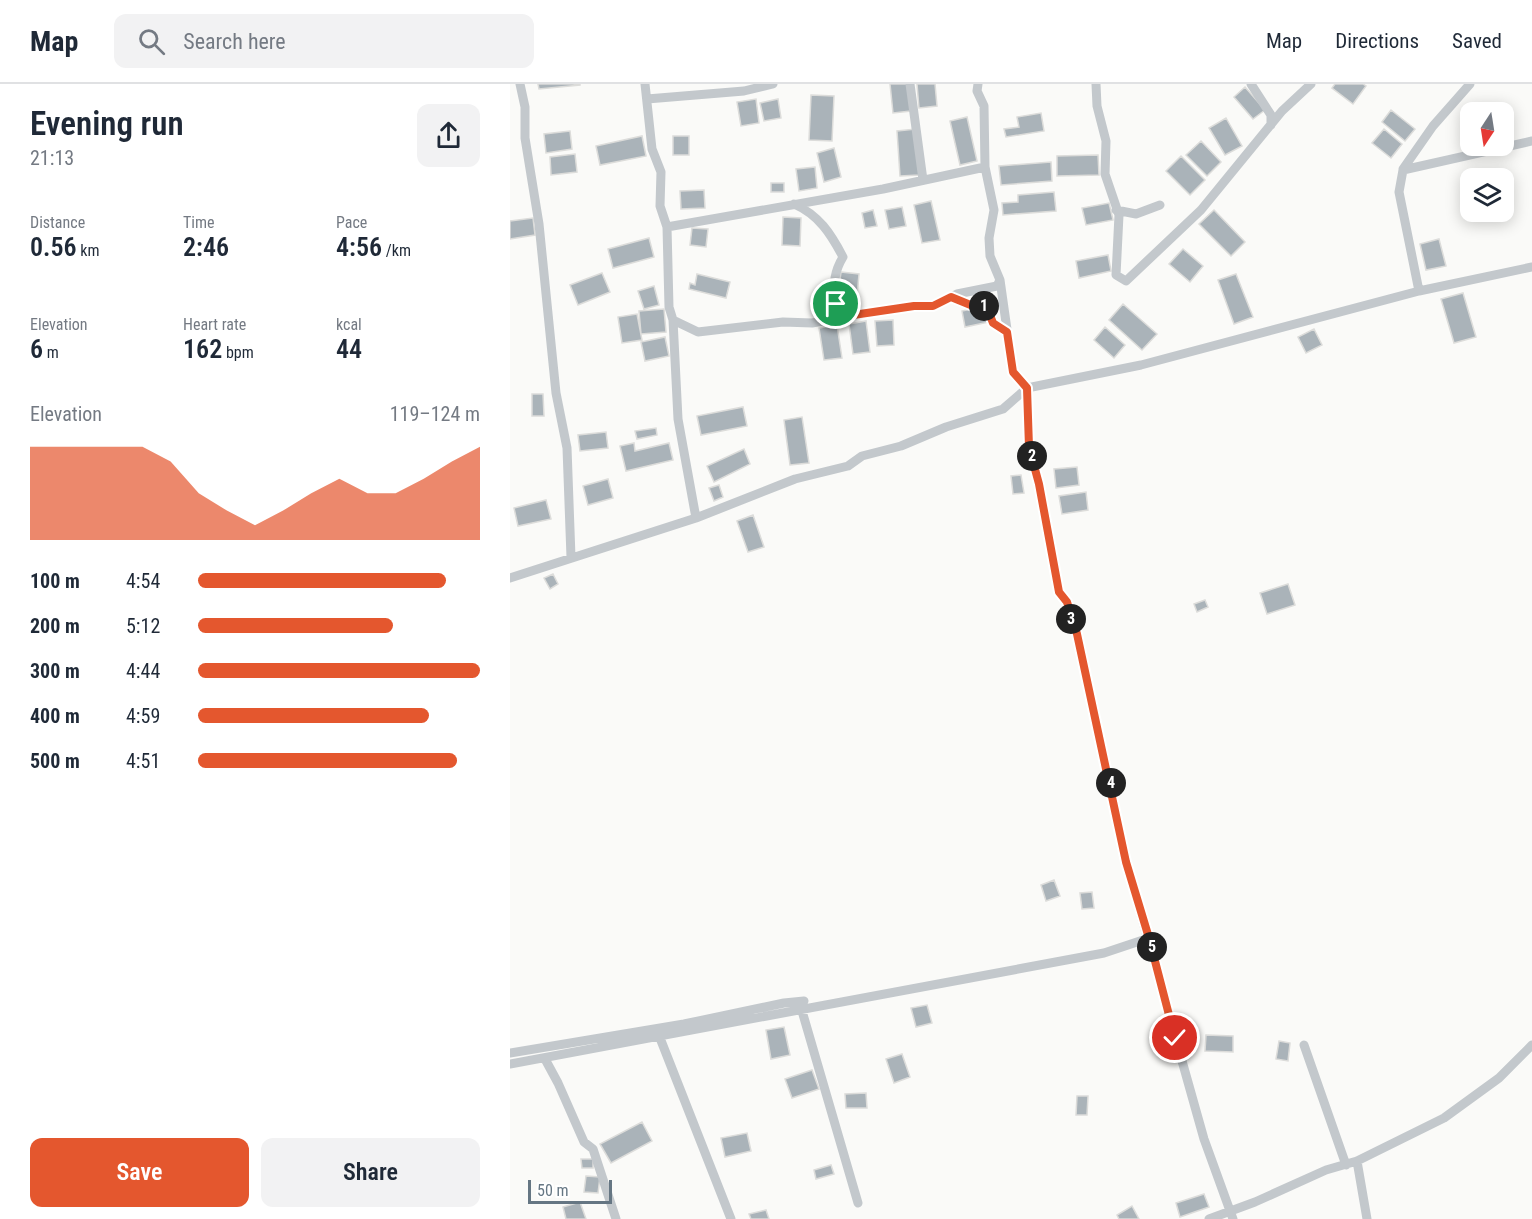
<!DOCTYPE html>
<html lang="en">
<head>
<meta charset="utf-8">
<style>
	:root { --surface:#fff; --page:#f2f2f3; --text:#1f2937; --muted:#747a83; --line:#e0e1e3; --accent:#e4572e }
	body { margin:0; font-family:"Roboto Condensed",sans-serif; background:var(--page); color:var(--text); height:100vh; display:flex; flex-direction:column; font-size:22px; white-space:nowrap }
	* { box-sizing:border-box; margin:0 }
	p { font-size:20px; color:var(--muted) }
	.icon { flex:none; width:33px; height:33px; fill:none; stroke:currentColor; stroke-width:2; stroke-linecap:round; stroke-linejoin:round }
	.map { position:relative; flex:1; overflow:hidden }
	.sheet { display:flex; flex-direction:column; background:var(--surface); width:510px }
	.sheet>* { flex:none }
	.needle { width:39px; rotate:192deg }
	.tools { position:absolute; left:950px; top:18px; display:grid; gap:12px }
	.tools a { display:grid; place-items:center; width:54px; height:54px; border-radius:12px; background:var(--surface); box-shadow:0 3px 15px #0003; font-size:30px }
	.scale { position:absolute; left:18px; bottom:15px; width:84px; box-sizing:border-box; padding-left:6px; border:3px solid #657683; border-top:0; font-size:16px; line-height:21px; white-space:nowrap; color:#657683; -webkit-text-stroke:4px #fff; paint-order:stroke }
	.pin { position:absolute; display:grid; place-items:center; width:51px; height:51px; color:#fff; margin:-26px; border:3px solid #fff; border-radius:50%; box-shadow:0 2px 6px #0007 }
	.km { position:absolute; width:30px; height:30px; margin:-15px; border-radius:50%; background:#222; color:#fff; font-size:16px; line-height:30px; text-align:center }
	.round { display:grid; place-items:center; flex:none; width:63px; height:63px; border-radius:12px; background:var(--page) }
	.overview { display:flex; align-items:center; justify-content:space-between; height:102px; padding:0 30px }
	h1 { font-size:33px; font-weight:600; line-height:45px }
	.metrics { display:grid; grid-template-columns:repeat(3,1fr); gap:9px; height:102px; padding:6px 30px }
	.metrics div { display:grid; align-content:center }
	.metrics b { font-size:26px; font-weight:600 }
	.metrics small { font-size:16px; font-weight:400 }
	.metrics p { font-size:16px }
	.chart { height:168px; padding:12px 30px }
	.chart p { display:flex; justify-content:space-between }
	.chart svg { width:100%; height:108px; margin-top:6px; fill:var(--accent); opacity:.7 }
	.action { display:flex; gap:12px; margin-top:auto; padding:12px 30px }
	.action a { flex:1; height:69px; border-radius:12px; background:var(--accent); color:#fff; font-size:24px; font-weight:600; line-height:69px; text-align:center }
	.action a+a { background:var(--page); color:var(--text) }
	ul { padding:0 30px; list-style:none; font-size:20px }
	li { display:grid; grid-template-columns:96px 72px 1fr; align-items:center; height:45px }
	li i { height:15px; border-radius:8px; background:var(--accent) }
	header { display:flex; align-items:center; gap:36px; box-sizing:border-box; height:84px; padding:0 30px; background:var(--surface); border-bottom:2px solid var(--line) }
	header strong { font-size:28px }
	nav { display:flex; gap:33px; margin-inline-start:auto; font-size:21px }
	.search { width:420px; height:54px; background:var(--page); display:flex; align-items:center; gap:15px; box-sizing:border-box; padding:0 21px; border-radius:12px; color:var(--muted); font-size:22px }
	main { display:flex; flex:1; min-height:0 }
	.map>svg:first-child { display:block }
</style>
</head>
<body>
<header>
<strong>Map</strong>
<div class="search"><svg class="icon" aria-label="search" viewBox="0 0 24 24"><circle cx="10" cy="10" r="6"/><path d="M15 15l6 6"/></svg>Search here</div>
<nav><a>Map</a><a>Directions</a><a>Saved</a></nav>
</header>
<main>
<section class="sheet">
<div class="overview"><div><h1>Evening run</h1><p>21:13</p></div><a class="round"><svg class="icon" aria-label="share" viewBox="0 0 24 24"><path d="M12 15V3M7 8l5-5 5 5M5 13v7h14v-7"/></svg></a></div>
<div class="metrics">
<div><p>Distance</p><b>0.56<small> km</small></b></div>
<div><p>Time</p><b>2:46</b></div>
<div><p>Pace</p><b>4:56<small> /km</small></b></div>
</div>
<div class="metrics">
<div><p>Elevation</p><b>6<small> m</small></b></div>
<div><p>Heart rate</p><b>162<small> bpm</small></b></div>
<div><p>kcal</p><b>44</b></div>
</div>
<div class="chart"><p><span>Elevation</span>119–124 m</p>
<svg viewBox="0 0 160 44" preserveAspectRatio="none"><path d="M0 44V6L10 6L20 6L30 6L40 6L50 12L60 25L70 32L80 38L90 32L100 25L110 19L120 25L130 25L140 19L150 12L160 6V44z"/></svg>
</div>
<ul>
<li><b>100 m</b>4:54<i style="width:88%"></i></li>
<li><b>200 m</b>5:12<i style="width:69%"></i></li>
<li><b>300 m</b>4:44<i style="width:100%"></i></li>
<li><b>400 m</b>4:59<i style="width:82%"></i></li>
<li><b>500 m</b>4:51<i style="width:92%"></i></li>
</ul>
<div class="action"><a>Save</a><a>Share</a></div>
</section>
<div class="map">
<svg width="1022" height="1135" viewBox="0 0 1022 1135">
	<rect width="100%" height="100%" fill="#fafaf8"/>
	<path fill="#aab3b9" stroke="#dcdcda" stroke-width="1.5" d="M 28,0 L 70,0 L 70,1 L 29,5 Z
		M 380,0 L 398,0 L 401,27 L 383,29 Z
		M 407,0 L 425,0 L 427,22 L 409,24 Z
		M 825,0 L 853,0 L 856,2 L 843,20 L 822,4 Z
		M 735,3 L 755,26 L 743,35 L 724,13 Z
		M 301,11 L 324,12 L 322,57 L 299,56 Z
		M 246,15 L 249,39 L 231,42 L 227,18 Z
		M 268,15 L 271,34 L 254,37 L 250,19 Z
		M 881,26 L 905,45 L 895,57 L 872,38 Z
		M 531,29 L 534,47 L 496,53 L 494,45 L 509,43 L 507,33 Z
		M 457,33 L 467,77 L 450,81 L 440,37 Z
		M 716,34 L 732,62 L 715,71 L 699,44 Z
		M 406,45 L 409,91 L 390,92 L 387,47 Z
		M 874,45 L 892,60 L 881,74 L 862,59 Z
		M 60,47 L 62,65 L 36,69 L 34,50 Z
		M 132,52 L 136,72 L 90,81 L 86,62 Z
		M 163,52 L 179,52 L 179,71 L 163,71 Z
		M 691,57 L 711,78 L 697,92 L 676,71 Z
		M 324,64 L 331,93 L 314,98 L 307,69 Z
		M 65,70 L 67,88 L 41,91 L 40,73 Z
		M 588,71 L 589,91 L 547,92 L 547,72 Z
		M 671,72 L 695,96 L 680,111 L 656,87 Z
		M 541,78 L 542,97 L 491,101 L 489,82 Z
		M 305,83 L 307,104 L 289,107 L 286,85 Z
		M 261,99 L 274,99 L 274,108 L 261,108 Z
		M 194,106 L 195,124 L 171,125 L 170,107 Z
		M 544,108 L 546,127 L 493,131 L 492,119 L 508,118 L 508,111 Z
		M 421,117 L 430,156 L 412,159 L 404,121 Z
		M 599,119 L 603,136 L 576,141 L 572,124 Z
		M 392,123 L 396,142 L 379,145 L 375,126 Z
		M 363,126 L 367,142 L 355,144 L 352,129 Z
		M 704,126 L 735,158 L 721,172 L 689,140 Z
		M 273,133 L 291,134 L 290,162 L 272,161 Z
		M 23,134 L 25,151 L 0,155 L 0,137 Z
		M 182,144 L 198,145 L 196,163 L 180,161 Z
		M 139,154 L 144,173 L 103,184 L 98,165 Z
		M 929,155 L 936,182 L 916,186 L 910,160 Z
		M 673,165 L 693,182 L 680,198 L 659,180 Z
		M 598,171 L 601,187 L 569,194 L 566,177 Z
		M 331,188 L 349,190 L 347,213 L 328,212 Z
		M 92,189 L 100,208 L 68,221 L 60,201 Z
		M 187,190 L 220,198 L 216,214 L 179,205 L 180,199 L 185,201 Z
		M 726,190 L 743,233 L 724,240 L 708,196 Z
		M 144,202 L 149,221 L 134,225 L 128,207 Z
		M 953,209 L 966,253 L 944,259 L 931,215 Z
		M 613,220 L 647,250 L 632,266 L 599,236 Z
		M 476,222 L 479,238 L 455,243 L 452,227 Z
		M 154,225 L 156,248 L 131,250 L 129,227 Z
		M 127,230 L 132,256 L 112,259 L 108,233 Z
		M 383,236 L 384,261 L 367,262 L 365,237 Z
		M 356,237 L 360,268 L 343,270 L 339,240 Z
		M 327,241 L 332,274 L 314,276 L 309,244 Z
		M 595,243 L 615,261 L 604,274 L 584,256 Z
		M 804,245 L 812,261 L 796,269 L 788,253 Z
		M 155,253 L 159,272 L 135,277 L 131,258 Z
		M 22,310 L 33,310 L 34,332 L 22,332 Z
		M 233,323 L 237,342 L 191,351 L 187,332 Z
		M 292,333 L 299,379 L 280,381 L 274,336 Z
		M 146,344 L 147,351 L 127,355 L 125,347 Z
		M 96,348 L 98,364 L 70,367 L 68,351 Z
		M 124,359 L 125,367 L 159,359 L 163,376 L 116,387 L 110,362 Z
		M 234,365 L 240,380 L 204,398 L 197,382 Z
		M 567,383 L 569,401 L 546,404 L 544,385 Z
		M 511,391 L 514,409 L 503,410 L 501,392 Z
		M 98,395 L 103,414 L 78,421 L 73,402 Z
		M 209,401 L 213,413 L 204,417 L 199,404 Z
		M 576,408 L 578,426 L 552,430 L 549,412 Z
		M 36,416 L 41,435 L 8,442 L 4,424 Z
		M 243,431 L 254,463 L 238,468 L 227,437 Z
		M 43,490 L 48,500 L 40,505 L 34,494 Z
		M 778,500 L 785,521 L 757,530 L 750,509 Z
		M 695,516 L 698,523 L 687,528 L 684,520 Z
		M 544,796 L 550,812 L 536,817 L 531,801 Z
		M 582,808 L 584,824 L 572,825 L 570,809 Z
		M 417,921 L 422,939 L 406,943 L 401,924 Z
		M 274,943 L 280,971 L 261,975 L 256,946 Z
		M 696,951 L 723,952 L 723,968 L 695,967 Z
		M 769,957 L 780,959 L 778,977 L 766,975 Z
		M 392,970 L 400,993 L 384,999 L 376,975 Z
		M 302,986 L 309,1005 L 282,1014 L 275,995 Z
		M 356,1009 L 357,1024 L 336,1024 L 335,1010 Z
		M 567,1012 L 578,1012 L 577,1031 L 566,1031 Z
		M 132,1038 L 142,1057 L 101,1079 L 90,1060 Z
		M 237,1049 L 241,1067 L 215,1073 L 211,1054 Z
		M 71,1075 L 83,1075 L 83,1084 L 72,1084 Z
		M 321,1081 L 324,1090 L 306,1095 L 304,1086 Z
		M 76,1092 L 90,1093 L 88,1109 L 74,1108 Z
		M 694,1110 L 699,1123 L 670,1133 L 666,1119 Z
		M 70,1118 L 76,1135 L 56,1135 L 53,1123 Z
		M 622,1122 L 629,1135 L 609,1135 L 607,1131 Z
		M 256,1126 L 259,1135 L 241,1135 L 239,1130 Z"/>
	<g fill="none" stroke-linecap="round" stroke-linejoin="round">
		<path stroke="#c3c8cc" stroke-width="9" d="M 10,0 L 15,23 L 15,54 L 29,140 L 46,309 L 57,364 L 61,473
			M 135,0 L 142,65 L 151,88 L 150,122 L 157,143 L 159,223 L 163,236 L 168,335 L 186,434
			M 400,0 L 413,96
			M 468,0 L 467,7 L 474,22 L 475,83 L 484,126 L 479,154 L 480,172 L 490,196 L 503,288 L 517,304 L 519,363 L 529,400 L 549,508 L 557,518 L 567,550 L 616,778 L 694,1055 L 723,1135
			M 586,0 L 587,22 L 596,57 L 595,90 L 609,131 L 606,191 L 616,197 L 691,126 L 772,27 L 801,0
			M 741,0 L 761,31 L 761,41
			M 137,15 L 234,7 L 263,0
			M 893,85 L 923,42 L 960,0
			M 284,120 C 309,131 321,150 333,173 C 319,196 327,210 323,234
			M 606,126 L 626,130 L 650,121
			M 157,143 L 373,105 L 475,83
			M 909,207 L 889,108 L 893,86 L 1022,57
			M 441,213 L 463,222 L 476,221 L 483,239 L 497,248
			M 163,236 L 188,248 L 273,238 L 302,239 L 389,224 L 423,222 L 447,210 L 487,202 L 490,196
			M 0,494 L 186,434 L 285,395 L 338,382 L 352,372 L 391,362 L 436,343 L 493,325 L 517,304 L 631,281 L 909,207 L 1022,183
			M 292,927 L 348,1119
			M 150,954 L 221,1135
			M 794,961 L 836,1081
			M 0,969 L 174,940 L 274,919 L 294,917
			M 35,975 L 48,999 L 74,1058 L 83,1065 L 106,1135
			M 0,980 L 594,869 L 639,854
			M 847,1077 L 857,1135
			M 699,1135 L 745,1118 L 816,1086 L 847,1077 L 934,1034 L 989,994 L 1022,961"/>
	</g>
	<g fill="none" stroke-linecap="round" stroke-linejoin="round">
		<g stroke="#fff" stroke-width="12">
			<path id="route" d="M 326,220 L 323,234 L 404,222 L 423,222 L 441,213 L 463,222 L 476,221 L 483,239 L 497,248 L 503,288 L 517,304 L 519,363 L 529,400 L 549,508 L 557,518 L 567,550 L 616,778 L 639,854 L 665,954"/>
		</g>
		<use href="#route" stroke="#e4572e" stroke-width="8"/>
	</g>
</svg>
<div class="tools">
<a><svg class="needle" viewBox="-14 -14 28 28"><path d="M0-13l5 13h-10z" fill="#e53935"/><path d="M0 13l5-13h-10z" fill="#747a83"/></svg></a>
<a><svg class="icon" aria-label="layers" viewBox="0 0 24 24"><path d="M12 4l9 5-9 5-9-5zM3 14l9 5 9-5"/></svg></a>
</div>
<div class="scale">50 m</div>
<div class="pin" style="left:326px;top:220px;background:#1e9e55"><svg class="icon" aria-label="arrive" viewBox="0 0 24 24"><path d="M6 21V4h12l-3 4 3 4H6"/></svg></div>
<div class="pin" style="left:665px;top:954px;background:#d93025"><svg class="icon" aria-label="check" viewBox="0 0 24 24"><path d="M5 12l5 5 9-10"/></svg></div>
<b class="km" style="left:474px;top:222px">1</b>
<b class="km" style="left:522px;top:372px">2</b>
<b class="km" style="left:561px;top:535px">3</b>
<b class="km" style="left:601px;top:699px">4</b>
<b class="km" style="left:642px;top:863px">5</b>
</div>
</main>
</body>
</html>
